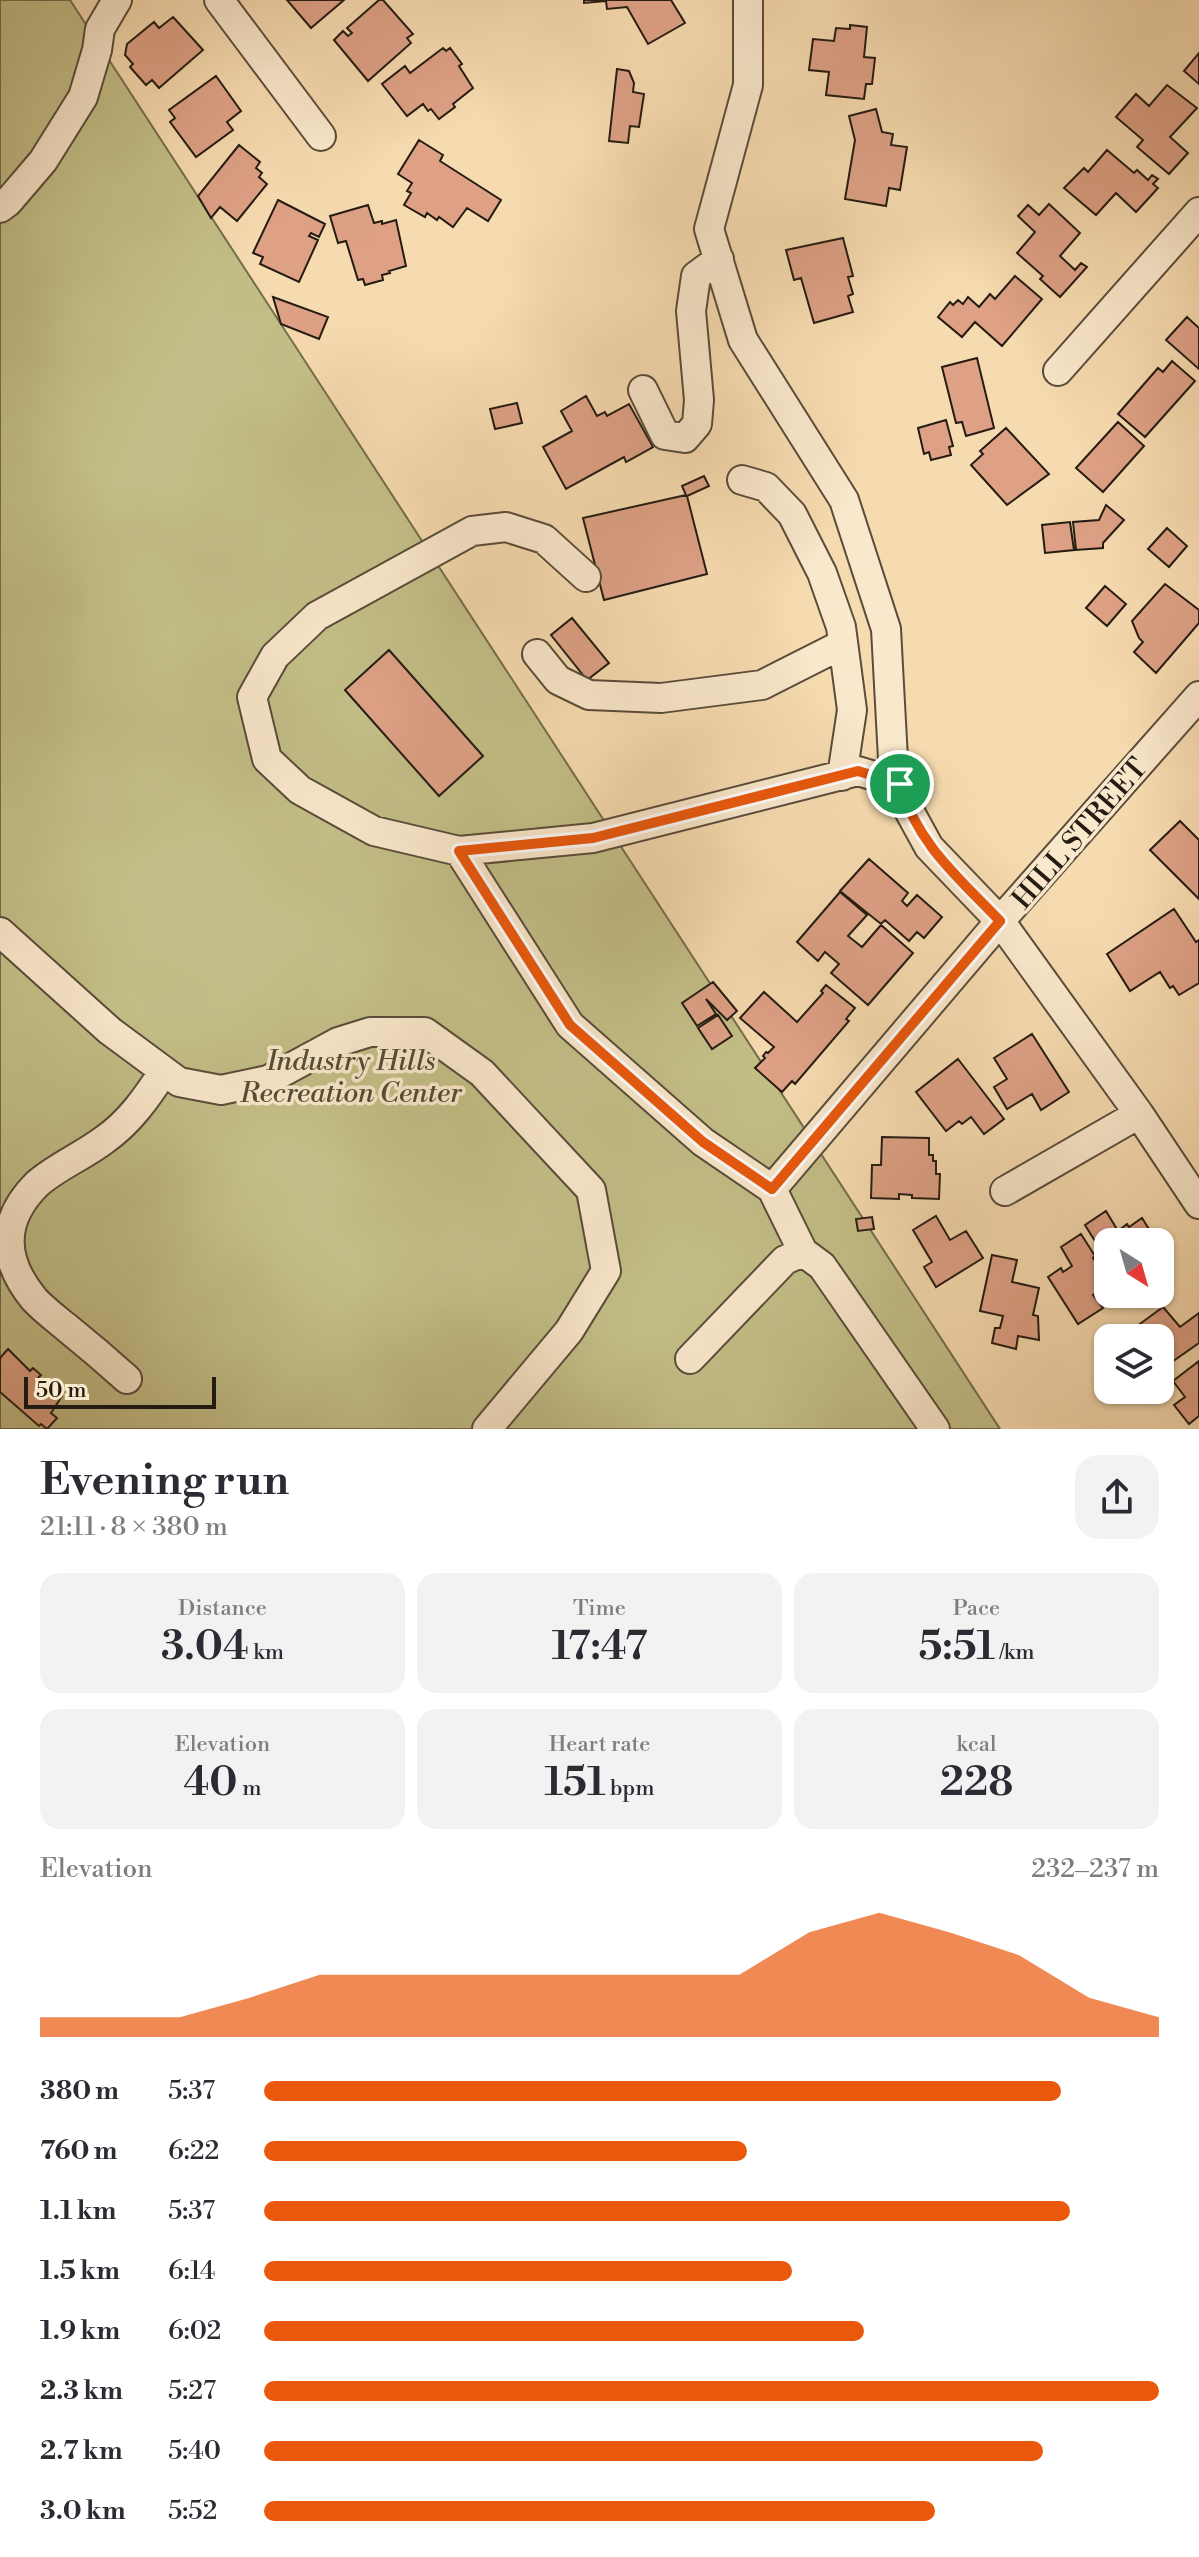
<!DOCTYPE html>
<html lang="en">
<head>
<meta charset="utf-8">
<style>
	:root { --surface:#fff; --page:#f2f2f3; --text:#2b2b33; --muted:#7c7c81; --accent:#ea580c }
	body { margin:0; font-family:"Libre Bodoni",serif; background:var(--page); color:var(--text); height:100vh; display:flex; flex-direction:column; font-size:30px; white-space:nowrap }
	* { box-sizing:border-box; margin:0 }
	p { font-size:26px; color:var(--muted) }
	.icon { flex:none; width:44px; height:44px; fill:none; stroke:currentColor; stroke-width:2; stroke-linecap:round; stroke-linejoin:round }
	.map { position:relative; height:1429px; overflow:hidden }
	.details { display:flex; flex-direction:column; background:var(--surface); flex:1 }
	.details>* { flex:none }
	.needle { width:52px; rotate:143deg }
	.fabs { position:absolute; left:1094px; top:1228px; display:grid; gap:16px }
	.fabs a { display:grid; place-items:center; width:80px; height:80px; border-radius:16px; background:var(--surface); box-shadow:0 2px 6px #0004; font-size:40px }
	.scale { position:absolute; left:24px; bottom:20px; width:192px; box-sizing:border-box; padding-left:8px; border:4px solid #241c12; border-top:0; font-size:22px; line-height:28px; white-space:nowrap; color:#241c12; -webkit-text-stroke:6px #fae8cc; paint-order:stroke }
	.pin { position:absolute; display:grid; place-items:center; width:68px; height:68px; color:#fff; margin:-34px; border:4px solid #fff; border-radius:50%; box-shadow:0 2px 8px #0007 }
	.round { display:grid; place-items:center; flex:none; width:84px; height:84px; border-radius:24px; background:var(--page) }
	.head { display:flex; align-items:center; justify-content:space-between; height:136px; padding:0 40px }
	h1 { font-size:44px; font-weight:600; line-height:60px }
	.figures { display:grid; grid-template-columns:repeat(3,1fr); gap:12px; height:136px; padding:8px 40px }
	.figures div { display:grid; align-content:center; border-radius:20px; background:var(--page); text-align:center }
	.figures b { font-size:40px; font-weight:600 }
	.figures small { font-size:22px; font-weight:400 }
	.figures p { font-size:22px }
	.chart { height:224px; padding:16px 40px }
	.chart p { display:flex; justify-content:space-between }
	.chart svg { width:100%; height:144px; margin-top:8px; fill:var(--accent); opacity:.7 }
	ul { padding:0 40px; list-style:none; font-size:26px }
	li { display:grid; grid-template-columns:128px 96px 1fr; align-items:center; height:60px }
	li i { height:20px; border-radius:10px; background:var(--accent) }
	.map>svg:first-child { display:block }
</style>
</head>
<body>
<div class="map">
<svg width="1199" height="1429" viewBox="0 0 1199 1429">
	<rect width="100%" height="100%" fill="#f7dbb0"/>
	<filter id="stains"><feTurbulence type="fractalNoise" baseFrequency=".0025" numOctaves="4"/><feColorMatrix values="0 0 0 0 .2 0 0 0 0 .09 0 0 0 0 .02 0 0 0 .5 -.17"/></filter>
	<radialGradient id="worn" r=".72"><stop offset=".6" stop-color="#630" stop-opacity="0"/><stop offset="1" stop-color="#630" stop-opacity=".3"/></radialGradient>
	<path fill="#c3be87" stroke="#746d4c" stroke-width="2" d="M 0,0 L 70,0 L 1000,1429 L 0,1429 Z"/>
	<path fill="#dea186" stroke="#241c12" stroke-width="2" d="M 287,0 L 344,0 L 311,28 Z
		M 379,0 L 383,0 L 413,34 L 407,38 L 411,43 L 368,81 L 334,40 L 343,31 L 348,36 L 352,33 L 347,28 Z
		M 584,0 L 671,0 L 685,23 L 648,44 L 627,7 L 607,9 L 606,1 L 584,3 Z
		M 173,17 L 203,50 L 159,88 L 152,80 L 146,85 L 130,67 L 133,64 L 125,55 L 127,44 L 154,22 L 159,28 Z
		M 850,25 L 867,27 L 864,57 L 875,58 L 872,84 L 866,84 L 864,99 L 826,95 L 829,72 L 809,70 L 813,39 L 834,41 L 836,28 L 850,29 Z
		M 443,48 L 446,51 L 450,48 L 462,64 L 459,66 L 473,88 L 453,104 L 455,107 L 439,119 L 431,109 L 428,111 L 423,104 L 407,116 L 382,84 L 405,66 L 410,73 Z
		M 1199,53 L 1199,84 L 1184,71 Z
		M 617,69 L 629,71 L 634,83 L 633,92 L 644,94 L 639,127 L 630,126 L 628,143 L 609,141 Z
		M 216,76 L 241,111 L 227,122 L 233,130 L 196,157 L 170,122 L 175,118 L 169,110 Z
		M 1167,85 L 1197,108 L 1170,137 L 1188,153 L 1169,174 L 1137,147 L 1143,140 L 1116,117 L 1136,94 L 1149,106 Z
		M 876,109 L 882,132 L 893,134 L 891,145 L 907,147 L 900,190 L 889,188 L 886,206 L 845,199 L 855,140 L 849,116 Z
		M 419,140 L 443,155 L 440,161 L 501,200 L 488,221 L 467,208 L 453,227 L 439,217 L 437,220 L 427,213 L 425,217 L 404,205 L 411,193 L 407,191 L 412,183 L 398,174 Z
		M 239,145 L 260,162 L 256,168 L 262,173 L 259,177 L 267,184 L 237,221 L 220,207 L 211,218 L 198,196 Z
		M 1107,150 L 1134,173 L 1137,170 L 1148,180 L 1152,175 L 1158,179 L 1153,184 L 1158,188 L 1136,212 L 1116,193 L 1096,215 L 1064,188 L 1084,168 L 1088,172 Z
		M 278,200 L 325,224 L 319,237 L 311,233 L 309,236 L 318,240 L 299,282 L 260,264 L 263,257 L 253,253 Z
		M 1049,204 L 1080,233 L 1060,256 L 1075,270 L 1081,263 L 1087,267 L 1060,297 L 1040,279 L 1043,276 L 1017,253 L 1035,232 L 1018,216 L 1028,205 L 1039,215 Z
		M 368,205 L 374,223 L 382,221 L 382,224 L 396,220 L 406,266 L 389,271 L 390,273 L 382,275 L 383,280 L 365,285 L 363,279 L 358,280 L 346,241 L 338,243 L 330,216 Z
		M 843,238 L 853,276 L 848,277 L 853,294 L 848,296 L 853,312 L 814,323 L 801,278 L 794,280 L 786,250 Z
		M 1015,276 L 1042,299 L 1002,346 L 975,322 L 962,337 L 938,317 L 950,302 L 953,305 L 958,300 L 963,304 L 968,297 L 979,307 L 990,294 L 995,299 Z
		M 273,297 L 328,317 L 319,339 L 281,324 Z
		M 1187,317 L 1199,328 L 1199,369 L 1166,340 Z
		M 977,358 L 994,428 L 966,436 L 962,422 L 956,423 L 942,367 Z
		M 1172,361 L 1195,381 L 1145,437 L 1118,414 L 1158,368 L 1163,372 Z
		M 586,396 L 597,416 L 605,412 L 607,416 L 629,404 L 653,447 L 626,462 L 624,457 L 566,489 L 543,447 L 572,431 L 561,411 Z
		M 517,403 L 522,423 L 495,429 L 490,409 Z
		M 946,420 L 953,446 L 949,447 L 951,455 L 931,460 L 929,452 L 924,454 L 918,428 Z
		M 1118,422 L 1144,446 L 1103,492 L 1076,468 Z
		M 1006,428 L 1049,474 L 1007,505 L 971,465 L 983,454 L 980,451 Z
		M 704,476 L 709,486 L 687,496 L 707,574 L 604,600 L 583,518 L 686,495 L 682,486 Z
		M 1106,505 L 1124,520 L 1103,543 L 1103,548 L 1076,550 L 1073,522 L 1099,520 Z
		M 1070,522 L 1074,550 L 1045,553 L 1042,525 Z
		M 1167,528 L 1187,546 L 1169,567 L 1148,549 Z
		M 1165,584 L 1199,610 L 1199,623 L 1156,673 L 1134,652 L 1143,642 L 1139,638 L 1132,621 Z
		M 1105,586 L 1126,604 L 1107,626 L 1086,608 Z
		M 572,618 L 609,663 L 587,680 L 551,635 Z
		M 389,650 L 483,756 L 439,796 L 345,690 Z
		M 1180,821 L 1199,840 L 1199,899 L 1150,850 Z
		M 869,859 L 908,893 L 902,901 L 907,906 L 917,895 L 942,917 L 924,938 L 917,932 L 909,941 L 885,920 L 881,924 L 840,891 Z
		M 840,892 L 867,915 L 848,936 L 862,947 L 881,925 L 913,953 L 868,1005 L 831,973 L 839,964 L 825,952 L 818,961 L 797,942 Z
		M 1174,909 L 1196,942 L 1199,940 L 1199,983 L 1179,995 L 1173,986 L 1170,988 L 1160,972 L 1130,991 L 1107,954 Z
		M 713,982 L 737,1011 L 727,1020 L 706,999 L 716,1014 L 697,1026 L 682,1003 Z
		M 826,985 L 855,1008 L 846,1019 L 849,1021 L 795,1084 L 792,1081 L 782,1092 L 755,1068 L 765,1058 L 763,1056 L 766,1052 L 768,1053 L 774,1047 L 740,1018 L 764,992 L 797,1022 L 823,993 L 821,991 Z
		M 718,1015 L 732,1036 L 712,1049 L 698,1028 Z
		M 1032,1034 L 1069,1092 L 1041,1110 L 1032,1094 L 1007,1109 L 994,1087 L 1007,1079 L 994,1058 Z
		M 958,1059 L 1004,1119 L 984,1134 L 971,1117 L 962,1124 L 959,1121 L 946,1131 L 916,1092 Z
		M 882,1137 L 929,1138 L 929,1155 L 933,1155 L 933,1161 L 936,1161 L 936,1174 L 940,1174 L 939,1199 L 912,1198 L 912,1195 L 899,1194 L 899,1199 L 871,1198 L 872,1165 L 881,1165 Z
		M 1106,1211 L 1118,1231 L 1127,1224 L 1129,1227 L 1142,1218 L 1157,1242 L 1108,1242 L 1108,1262 L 1085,1225 Z
		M 936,1216 L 950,1240 L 966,1231 L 983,1258 L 936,1287 L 924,1267 L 932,1262 L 913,1230 Z
		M 872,1217 L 874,1229 L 858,1231 L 856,1219 Z
		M 1081,1234 L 1095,1256 L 1093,1258 L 1108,1281 L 1108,1285 L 1093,1295 L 1103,1308 L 1078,1324 L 1048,1277 L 1061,1268 L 1063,1272 L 1072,1266 L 1061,1247 Z
		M 992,1255 L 1017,1260 L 1012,1282 L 1039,1288 L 1033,1315 L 1038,1316 L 1039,1340 L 1018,1336 L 1016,1349 L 992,1343 L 995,1328 L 1000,1328 L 1003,1316 L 980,1311 Z
		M 1163,1307 L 1180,1327 L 1199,1313 L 1199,1343 L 1166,1366 L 1160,1357 L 1160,1338 L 1122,1337 Z
		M 8,1349 L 30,1371 L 33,1368 L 41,1375 L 38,1378 L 43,1382 L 45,1381 L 62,1396 L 51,1413 L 57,1418 L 47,1429 L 41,1424 L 39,1426 L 0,1392 L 0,1358 Z
		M 1199,1361 L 1199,1416 L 1189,1424 L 1174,1405 L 1185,1397 L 1173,1381 Z"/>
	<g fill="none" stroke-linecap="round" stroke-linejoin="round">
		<g stroke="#594c3a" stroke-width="32">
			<path id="minor" d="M 219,0 L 321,136
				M 748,0 L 748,85 L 709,229 L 743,340 L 844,500 L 886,629 L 893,759 L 906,805 L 929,847 L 1000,921 L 1139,1114 L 1199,1204
				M 0,208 L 8,202 L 43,161 L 83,97 L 97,50 L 100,29 L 117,0
				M 1058,371 L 1199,212
				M 643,390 L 665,435 L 685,438 L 697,424 L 699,400 L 691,311 L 696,276 L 719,259
				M 742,480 L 766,487 L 792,514 L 822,573 L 841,627 L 852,710 L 842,776
				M 586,577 L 544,539 L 506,527 L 472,531 L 317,616 L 275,656 L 252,697 L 267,759 L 300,790 L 374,831 L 459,851 L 593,838 L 858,771 L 900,784
				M 537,654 L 558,680 L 589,695 L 661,698 L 762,685 L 843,644
				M 459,851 L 570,1025 L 703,1142 L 772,1189 L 803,1252
				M 0,932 L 110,1031 L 179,1082 L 221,1090 L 268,1080 L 338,1042 L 370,1032 L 425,1032 L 482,1073 L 591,1190 L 606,1271 L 569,1331 L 487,1429
				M 772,1189 L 1000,921 L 1199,696
				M 1005,1191 L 1139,1114
				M 690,1359 L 785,1260 L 803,1252 L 822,1266 L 935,1429
				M 127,1379 C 107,1361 87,1344 66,1327 C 55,1318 43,1309 34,1299 C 2,1260 0,1221 37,1184 C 56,1167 83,1156 104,1140 C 130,1122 147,1097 164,1071"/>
		</g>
		<use href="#minor" stroke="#fae8cc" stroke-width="28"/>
	</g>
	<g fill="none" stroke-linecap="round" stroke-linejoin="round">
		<g stroke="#fff" stroke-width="16">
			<path id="route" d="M 858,771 L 900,784 C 917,844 959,878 1000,921 L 772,1189 L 703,1142 L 570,1025 L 459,851 L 593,838 Z"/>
		</g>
		<use href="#route" stroke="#ea580c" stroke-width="10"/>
	</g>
	<g text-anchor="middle" stroke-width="7" stroke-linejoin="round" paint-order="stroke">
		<g font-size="28" fill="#241c12" stroke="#fae8cc">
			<text transform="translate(1079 833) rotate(-49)" y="10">HILL STREET</text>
		</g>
		<g font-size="28" font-style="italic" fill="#544d35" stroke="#fae8cc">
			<text x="351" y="1070">Industry Hills<tspan x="351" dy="32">Recreation Center</tspan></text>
		</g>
	</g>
	<rect width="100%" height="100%" filter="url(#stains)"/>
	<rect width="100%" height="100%" fill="url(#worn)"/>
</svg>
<div class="fabs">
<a><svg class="needle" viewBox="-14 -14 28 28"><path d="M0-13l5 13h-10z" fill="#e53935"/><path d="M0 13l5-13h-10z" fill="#7c7c81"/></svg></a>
<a><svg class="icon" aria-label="layers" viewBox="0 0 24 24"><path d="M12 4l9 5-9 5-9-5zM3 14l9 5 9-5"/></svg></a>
</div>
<div class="scale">50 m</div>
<div class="pin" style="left:900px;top:784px;background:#1e9e55"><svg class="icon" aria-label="arrive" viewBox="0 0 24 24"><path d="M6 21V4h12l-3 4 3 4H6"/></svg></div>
</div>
<section class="details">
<div class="head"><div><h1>Evening run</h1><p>21:11 · 8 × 380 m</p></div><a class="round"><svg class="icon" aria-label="share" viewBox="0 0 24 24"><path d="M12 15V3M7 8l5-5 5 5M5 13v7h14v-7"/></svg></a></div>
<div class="figures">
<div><p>Distance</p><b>3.04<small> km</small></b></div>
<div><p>Time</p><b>17:47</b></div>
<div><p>Pace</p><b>5:51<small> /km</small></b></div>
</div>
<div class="figures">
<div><p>Elevation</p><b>40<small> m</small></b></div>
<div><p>Heart rate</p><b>151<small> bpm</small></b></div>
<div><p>kcal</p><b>228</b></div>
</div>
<div class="chart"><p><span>Elevation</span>232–237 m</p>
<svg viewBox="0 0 160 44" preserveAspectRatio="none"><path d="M0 44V38L10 38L20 38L30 32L40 25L50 25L60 25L70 25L80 25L90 25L100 25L110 12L120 6L130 12L140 19L150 32L160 38V44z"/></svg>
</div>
<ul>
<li><b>380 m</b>5:37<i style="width:89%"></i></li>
<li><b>760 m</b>6:22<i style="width:54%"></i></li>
<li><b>1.1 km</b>5:37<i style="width:90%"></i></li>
<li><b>1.5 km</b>6:14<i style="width:59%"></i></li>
<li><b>1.9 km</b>6:02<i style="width:67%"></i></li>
<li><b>2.3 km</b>5:27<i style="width:100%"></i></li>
<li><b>2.7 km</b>5:40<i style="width:87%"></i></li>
<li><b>3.0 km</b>5:52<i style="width:75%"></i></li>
</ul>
</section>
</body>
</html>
